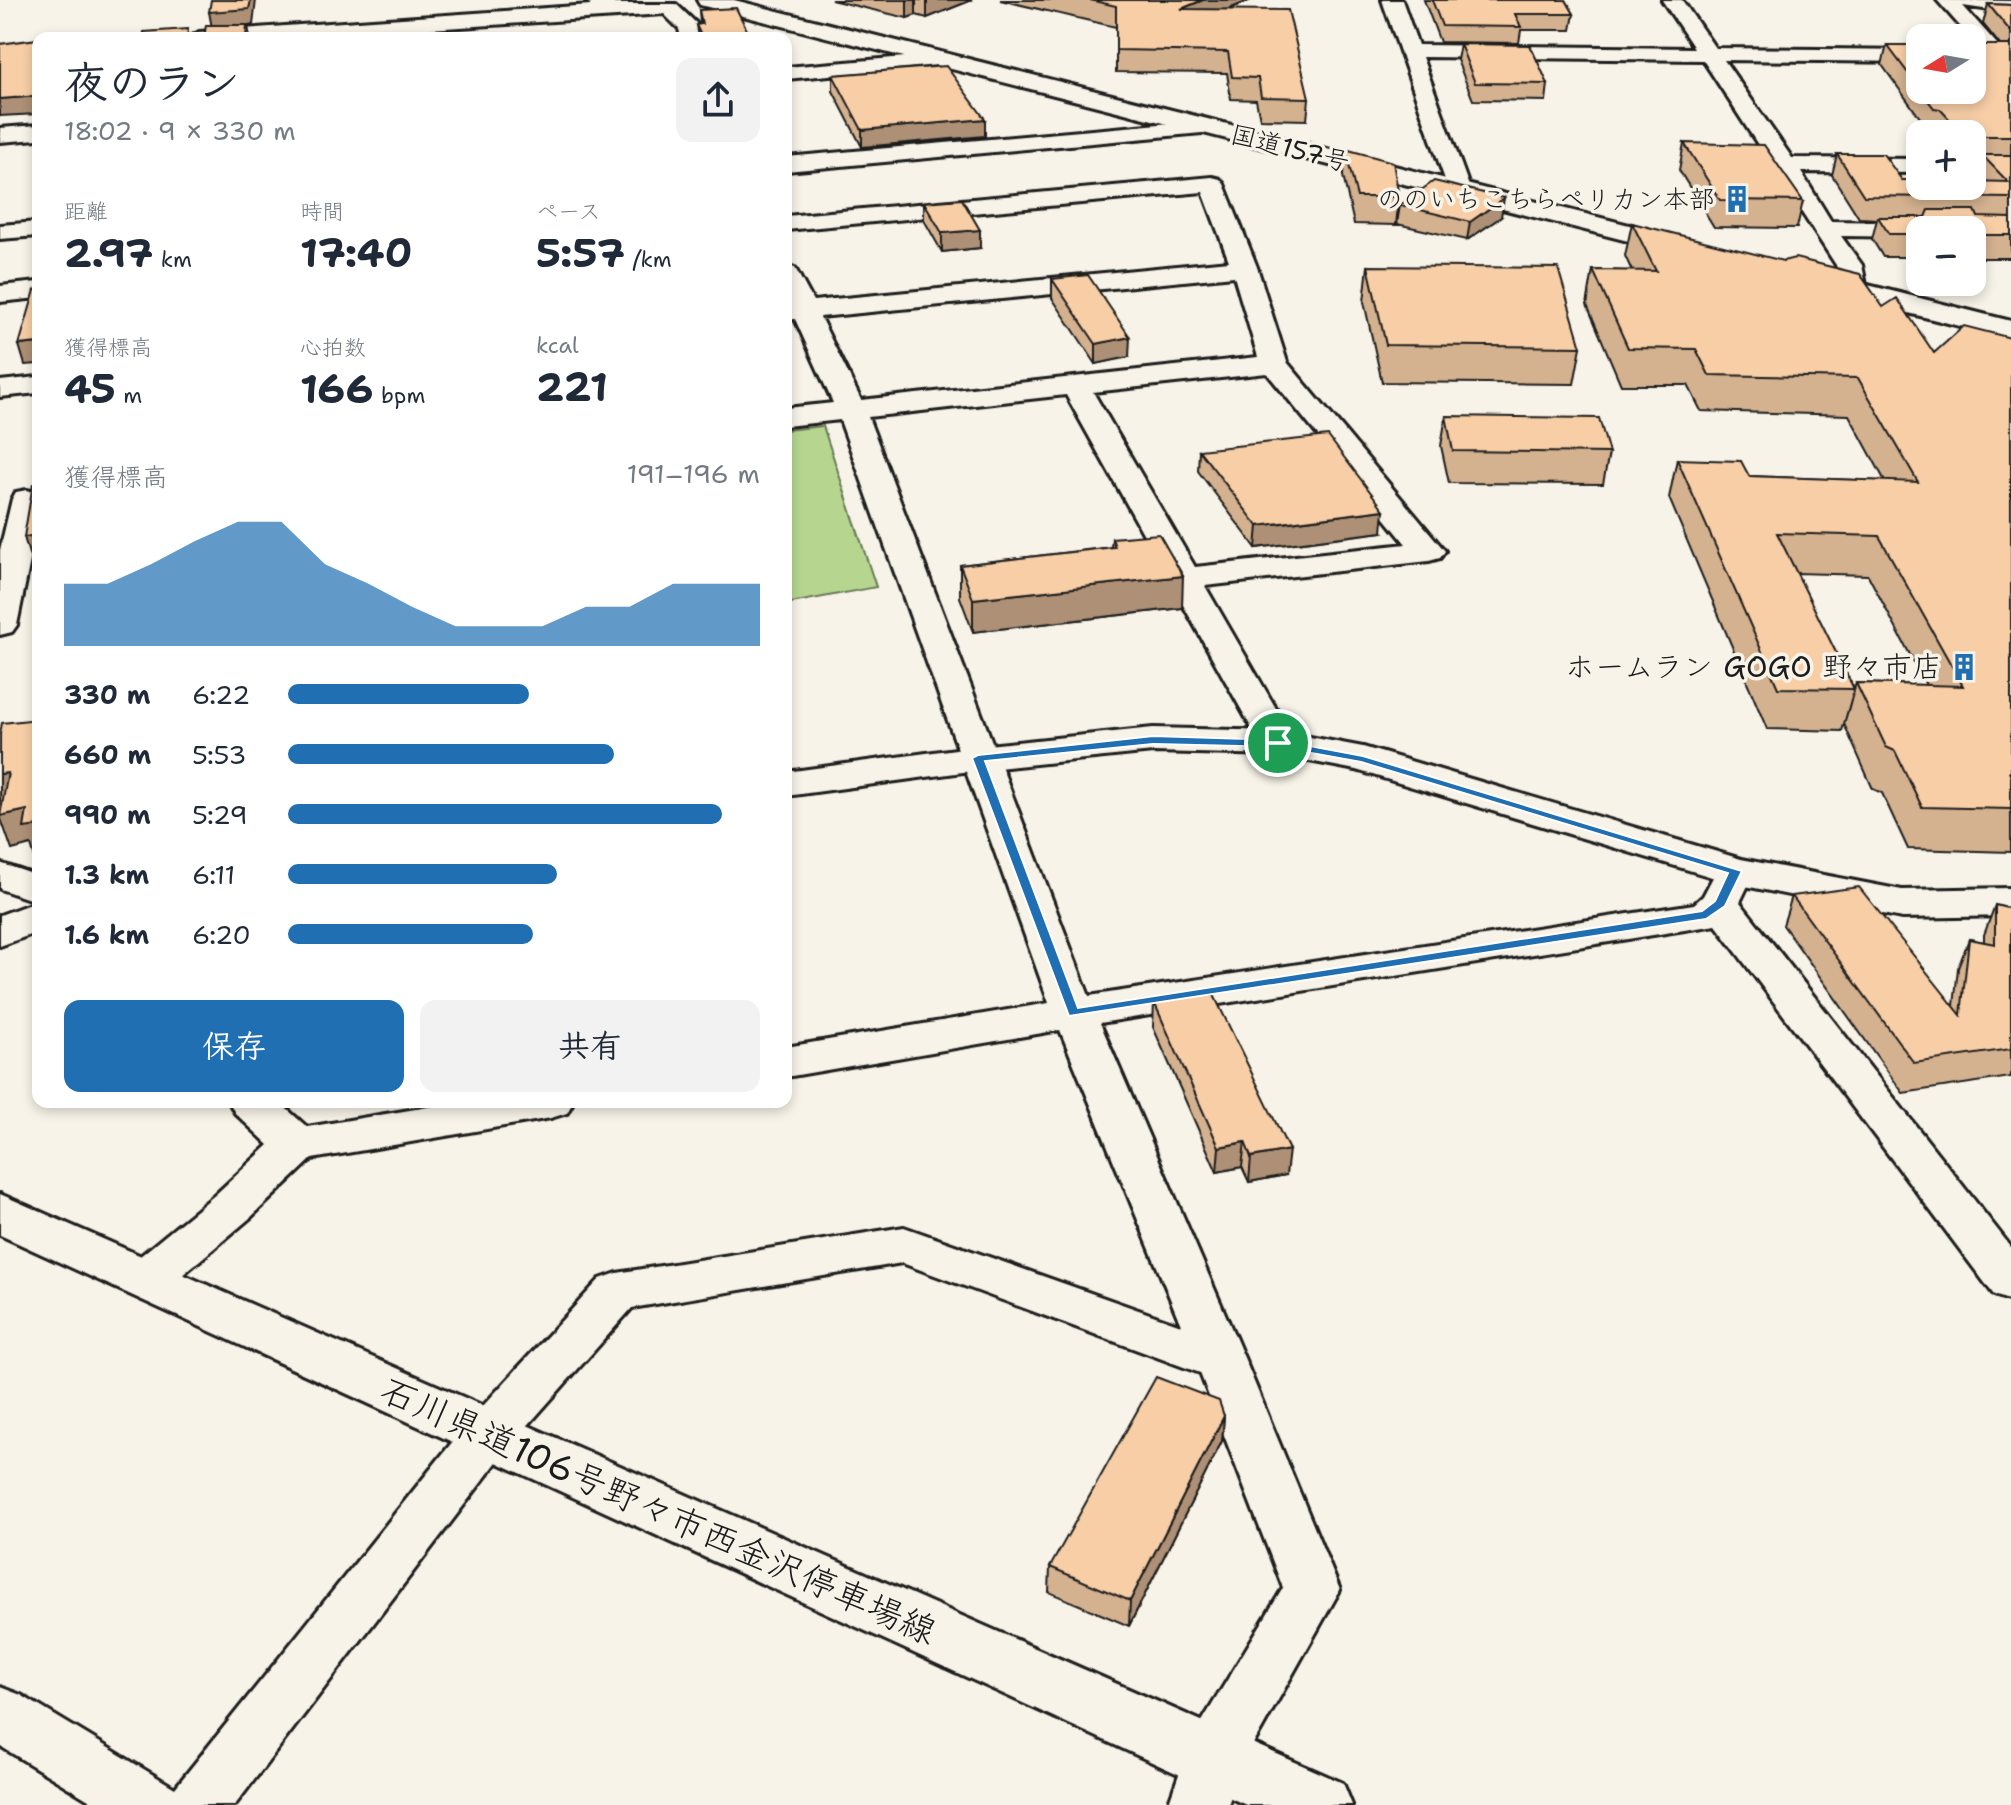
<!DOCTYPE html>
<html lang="ja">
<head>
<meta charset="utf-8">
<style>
	:root { --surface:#fff; --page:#f2f2f3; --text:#1f2937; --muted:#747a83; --accent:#1f6fb2 }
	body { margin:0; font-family:"Shantell Sans","Klee One",sans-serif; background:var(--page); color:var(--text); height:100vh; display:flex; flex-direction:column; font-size:30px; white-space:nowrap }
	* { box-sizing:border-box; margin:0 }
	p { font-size:26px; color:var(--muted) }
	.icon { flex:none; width:44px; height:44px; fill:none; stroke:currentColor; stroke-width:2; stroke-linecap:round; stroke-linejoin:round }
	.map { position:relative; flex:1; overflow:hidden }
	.details { position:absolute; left:32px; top:32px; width:760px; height:1076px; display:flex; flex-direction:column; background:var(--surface); border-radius:16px; box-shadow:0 4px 12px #0003 }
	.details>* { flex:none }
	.needle { width:52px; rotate:259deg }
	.fabs { position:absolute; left:1906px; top:24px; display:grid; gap:16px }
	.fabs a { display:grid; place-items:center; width:80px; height:80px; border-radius:16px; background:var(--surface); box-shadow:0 4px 12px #0003; font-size:40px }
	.pin { position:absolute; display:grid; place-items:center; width:68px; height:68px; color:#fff; margin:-34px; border:4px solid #fff; border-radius:50%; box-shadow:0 2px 8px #0007 }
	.round { display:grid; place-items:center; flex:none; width:84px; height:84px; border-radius:16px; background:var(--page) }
	.headline { display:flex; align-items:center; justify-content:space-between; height:136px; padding:0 32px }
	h1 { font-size:44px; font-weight:700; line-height:60px }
	.metrics { display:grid; grid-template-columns:repeat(3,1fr); gap:12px; height:136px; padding:8px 32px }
	.metrics div { display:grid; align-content:center }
	.metrics b { font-size:40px; font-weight:700 }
	.metrics small { font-size:22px; font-weight:400 }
	.metrics p { font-size:22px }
	.chart { height:224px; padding:16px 32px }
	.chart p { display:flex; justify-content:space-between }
	.chart svg { width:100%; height:144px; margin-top:8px; fill:var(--accent); opacity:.7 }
	.cta { display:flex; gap:16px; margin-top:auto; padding:16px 32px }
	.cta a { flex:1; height:92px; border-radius:16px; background:var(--accent); color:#fff; font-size:32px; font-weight:700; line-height:92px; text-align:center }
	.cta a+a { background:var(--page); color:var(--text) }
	ul { padding:0 32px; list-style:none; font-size:26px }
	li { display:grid; grid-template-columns:128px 96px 1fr; align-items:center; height:60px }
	li i { height:20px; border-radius:10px; background:var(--accent) }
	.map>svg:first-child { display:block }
</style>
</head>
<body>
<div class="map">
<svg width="2011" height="1805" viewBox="0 0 2011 1805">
	<rect width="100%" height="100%" fill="#f7f3e8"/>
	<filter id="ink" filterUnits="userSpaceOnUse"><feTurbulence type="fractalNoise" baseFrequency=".0125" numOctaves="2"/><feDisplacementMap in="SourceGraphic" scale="16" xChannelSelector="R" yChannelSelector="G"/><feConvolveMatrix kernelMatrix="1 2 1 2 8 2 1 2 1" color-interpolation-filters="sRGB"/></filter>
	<g filter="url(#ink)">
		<path fill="#b6d690" stroke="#697956" stroke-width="2" d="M 823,426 L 876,587 L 786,604 L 786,430 Z"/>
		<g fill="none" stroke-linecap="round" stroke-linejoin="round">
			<g stroke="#1c1c1c" stroke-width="6">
				<path id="street" d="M 586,0 L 609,0 L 615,4 L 676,4 L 696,23 L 701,38 L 681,38 L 679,29 L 664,14 L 288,38 L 189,38 L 199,32 L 591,5 Z
					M 1382,0 L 1402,0 L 1418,45 L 1694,48 L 1662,0 L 1682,0 L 1715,48 L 1920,50 L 1920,62 L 1724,60 L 1792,158 L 1920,159 L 1920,173 L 1801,172 L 1831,221 L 1958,223 L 1967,225 L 1970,230 L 1920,230 L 1920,237 L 1841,236 L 1862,265 L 1867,290 L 1863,296 L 1845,296 L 1836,265 L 1703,60 L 1422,57 L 1470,189 L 1466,194 L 1450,194 Z
					M 1937,0 L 2011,1 L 2011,13 L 1963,6 L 2005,53 L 2008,57 L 2005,61 L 1972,62 L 1972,50 L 1981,50 Z
					M 941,54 L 951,60 L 948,64 L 786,79 L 786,67 Z
					M 1205,120 L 1213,122 L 1216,127 L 1213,132 L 786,171 L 786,157 Z
					M 38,125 L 38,139 L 0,142 L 0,128 Z
					M 1972,160 L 2011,160 L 2011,174 L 1972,174 Z
					M 1212,177 L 1220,179 L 1224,184 L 1257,267 L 1287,362 L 1445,551 L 1440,558 L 1429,561 L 1205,586 L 1296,743 L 1291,751 L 1278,754 L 1265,751 L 1260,743 L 1066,395 L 868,417 L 1089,996 L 1694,904 L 1703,896 L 1721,862 L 1735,859 L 1749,862 L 1755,871 L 1740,902 L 2011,1247 L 2011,1301 L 1994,1295 L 1716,925 L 1100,1023 L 1245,1360 L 1340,1590 L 1240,1768 L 1228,1805 L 1168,1805 L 1192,1738 L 1283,1588 L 1200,1373 L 902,1263 L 632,1308 L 506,1450 L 235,1805 L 97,1805 L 0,1746 L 0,1687 L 21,1695 L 175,1788 L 470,1420 L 600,1279 L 617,1273 L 904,1227 L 1181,1325 L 1060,1030 L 786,1077 L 786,1047 L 1049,1003 L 840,420 L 786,426 L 786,408 L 833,403 L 795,319 L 786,320 L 786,265 L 795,268 L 813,301 L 1229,261 L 1203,192 L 786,230 L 786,216 ZM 1234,276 L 1258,357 L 861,400 L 820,317 ZM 1267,373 L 1406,544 L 1195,567 L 1093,392 Z
					M 38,222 L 38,236 L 0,239 L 0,225 Z
					M 38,282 L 38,298 L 0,302 L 0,286 Z
					M 38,377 L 38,393 L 0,397 L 0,381 Z
					M 27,490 L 38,493 L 38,521 L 17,625 L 12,632 L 0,635 L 0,550 L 12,499 L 16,492 Z
					M 0,863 L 38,876 L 38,902 L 0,889 Z
					M 229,1102 L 279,1102 L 307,1127 L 458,1102 L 573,1102 L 567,1113 L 551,1118 L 312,1159 L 250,1218 L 162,1292 L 145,1298 L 128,1292 L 121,1279 L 128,1266 L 216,1194 L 269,1145 L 235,1113 Z"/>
			</g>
			<g stroke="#1c1c1c" stroke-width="6">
				<path id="secondary" d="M 1153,728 L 1278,731 L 1363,747 L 1741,859 L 1902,890 L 2011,888 L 2011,916 L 1902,918 L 1735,884 L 1356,770 L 1278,755 L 1153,752 L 978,770 L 786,796 L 786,772 L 978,746 Z
					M 38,901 L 38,932 L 0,946 L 0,915 Z
					M 0,1194 L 1343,1783 L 1352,1805 L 1246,1805 L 0,1235 Z"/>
			</g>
			<g stroke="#1c1c1c" stroke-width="6">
				<path id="highway" d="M 697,0 L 734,0 L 1697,242 L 1701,248 L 1697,254 L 1687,256 L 700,5 Z
					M 1816,272 L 2011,321 L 2011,339 L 1806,287 L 1802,281 L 1806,275 Z"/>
			</g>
			<use href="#street" fill="#f7f3e8" fill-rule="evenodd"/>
			<use href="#secondary" fill="#f7f3e8" fill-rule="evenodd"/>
			<use href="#highway" fill="#f7f3e8" fill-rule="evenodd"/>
		</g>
		<path fill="#d4b18f" stroke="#1c1c1c" stroke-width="2" d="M 831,0 L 972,0 L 927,18 L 916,15 L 907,18 Z
			M 1000,0 L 1251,0 L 1230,9 L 1309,98 L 1307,120 L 1260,119 L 1256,100 L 1231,99 L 1227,73 L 1116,72 L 1116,27 Z
			M 1424,0 L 1566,0 L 1574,14 L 1571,30 L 1521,30 L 1519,43 L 1440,42 Z
			M 1988,4 L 2011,5 L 2011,235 L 1920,230 L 1920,257 L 1883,257 L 1872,239 L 1877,219 L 1859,218 L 1832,175 L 1837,154 L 1902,180 L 1981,182 L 1976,177 L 1982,157 L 1972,157 L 1972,158 L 1972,134 L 1938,134 L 1934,130 L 1928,129 L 1882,65 L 1887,45 L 2000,45 L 1983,24 Z
			M 699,10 L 751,38 L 698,38 L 696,25 L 700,24 Z
			M 1460,44 L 1548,84 L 1546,101 L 1473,100 L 1457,60 Z
			M 833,75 L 985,119 L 985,136 L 862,147 L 833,91 Z
			M 1684,143 L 1803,201 L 1797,228 L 1714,227 L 1679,170 Z
			M 1345,149 L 1399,197 L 1396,225 L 1354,224 L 1343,176 Z
			M 924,202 L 980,248 L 942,252 L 924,220 Z
			M 1400,205 L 1501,217 L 1467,240 L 1397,224 Z
			M 1632,223 L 1883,307 L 1934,353 L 2011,338 L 2011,852 L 1908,849 L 1882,793 L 1873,789 L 1844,724 L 1856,683 L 1926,685 L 1868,575 L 1796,573 L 1854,689 L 1842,731 L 1767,729 L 1669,498 L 1677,459 L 1749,476 L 1885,481 L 1849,415 L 1701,411 L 1688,385 L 1621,385 L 1587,305 L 1593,270 L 1632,271 L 1625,256 Z
			M 1972,235 L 2011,235 L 2011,258 L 1972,258 Z
			M 1368,266 L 1581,347 L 1574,384 L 1382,382 L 1364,302 Z
			M 1052,279 L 1129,357 L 1096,364 L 1052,298 Z
			M 1446,416 L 1609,453 L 1603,484 L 1449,483 L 1441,446 Z
			M 1199,450 L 1382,532 L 1256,548 L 1198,471 Z
			M 1112,538 L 1182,608 L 973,632 L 960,597 L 960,565 L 1111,547 Z
			M 1792,896 L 1954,1006 L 1958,968 L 1969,939 L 1984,942 L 1984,935 L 1995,905 L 2011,909 L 2011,1077 L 1903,1093 L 1783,925 Z
			M 1154,1002 L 1286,1175 L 1249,1182 L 1242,1167 L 1217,1172 L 1153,1027 Z
			M 1224,1416 L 1222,1441 L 1129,1626 L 1049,1592 L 1050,1567 Z"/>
		<path fill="#ad9074" stroke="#1c1c1c" stroke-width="2" d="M 251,0 L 256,0 L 253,25 L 248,26 L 250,38 L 246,38 L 212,28 L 209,12 Z
			M 907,0 L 916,0 L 916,15 L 907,18 Z
			M 927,0 L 972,0 L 927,18 Z
			M 1203,0 L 1251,0 L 1180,29 L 1181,9 Z
			M 38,96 L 38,114 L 0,116 L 0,99 Z
			M 985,119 L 985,136 L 862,147 L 862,130 Z
			M 1504,198 L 1501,217 L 1467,240 L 1470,222 Z
			M 980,230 L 980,248 L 942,252 L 942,233 Z
			M 1130,337 L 1129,357 L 1096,364 L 1096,344 Z
			M 38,343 L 38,364 L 25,365 L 19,345 Z
			M 1384,510 L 1382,532 L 1256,548 L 1258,526 Z
			M 38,535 L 38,563 L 32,564 L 24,537 Z
			M 1183,576 L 1182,608 L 973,632 L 973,599 Z
			M 8,773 L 3,809 L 0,800 L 0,774 Z
			M 27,810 L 38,826 L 38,861 L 36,862 L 31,845 L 12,850 L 0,816 Z
			M 1245,1142 L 1242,1167 L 1217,1172 L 1219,1147 Z
			M 1289,1150 L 1286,1175 L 1249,1182 L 1251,1157 Z
			M 1224,1416 L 1222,1441 L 1129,1626 L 1130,1601 Z"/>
		<path fill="#f7cea6" stroke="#1c1c1c" stroke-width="2" d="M 211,0 L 251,0 L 249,9 L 209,12 Z
			M 1090,0 L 1203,0 L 1181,9 L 1288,10 L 1309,98 L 1261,97 L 1258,78 L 1232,77 L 1228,52 L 1116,50 L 1116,6 Z
			M 1432,0 L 1566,0 L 1574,14 L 1515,14 L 1521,27 L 1442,26 Z
			M 1988,4 L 2011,5 L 2011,32 Z
			M 736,8 L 751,38 L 702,38 L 696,25 L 702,24 L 699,10 Z
			M 206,25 L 247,25 L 246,38 L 204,38 Z
			M 188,29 L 187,38 L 143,38 L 144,32 Z
			M 75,34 L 74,38 L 43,38 Z
			M 38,39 L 38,96 L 0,99 L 0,44 Z
			M 1460,44 L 1530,45 L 1548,84 L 1475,83 Z
			M 1887,45 L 1920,45 L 1920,89 Z
			M 1972,45 L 2011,45 L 2011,136 L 1978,136 L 1975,147 L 1972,144 L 1972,134 L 1963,134 L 1940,109 L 1934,108 L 1920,90 L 1972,90 Z
			M 946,66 L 985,119 L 862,130 L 833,75 Z
			M 1684,143 L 1764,145 L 1803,201 L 1720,200 Z
			M 1345,149 L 1393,162 L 1399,197 L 1357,197 Z
			M 1837,154 L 1883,154 L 1902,180 L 1920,180 L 1920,186 L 1972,186 L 1972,181 L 2008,182 L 1982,155 L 2011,155 L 2011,198 L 1864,196 Z
			M 1434,181 L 1504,198 L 1470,222 L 1400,205 Z
			M 962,199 L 980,230 L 942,233 L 924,202 Z
			M 1929,210 L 1975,210 L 1978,217 L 2011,218 L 2011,235 L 1972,235 L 1972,230 L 1920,230 L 1920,234 L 1889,234 L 1878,217 L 1926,217 Z
			M 1632,223 L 1783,261 L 1795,258 L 1860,274 L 1883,307 L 1897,298 L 1934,353 L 1964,326 L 2011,338 L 2011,772 L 2009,772 L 2011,776 L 2011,809 L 1922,807 L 1895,751 L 1886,747 L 1856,683 L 1963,686 L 1879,536 L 1777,533 L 1854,689 L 1778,688 L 1677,459 L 1741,461 L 1749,476 L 1918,482 L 1858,378 L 1709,375 L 1696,349 L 1628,348 L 1593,270 L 1656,271 Z
			M 1368,266 L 1558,268 L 1581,347 L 1386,345 Z
			M 1088,275 L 1130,337 L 1096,344 L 1052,279 Z
			M 38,289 L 38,343 L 19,345 L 35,290 Z
			M 1446,416 L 1599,418 L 1609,453 L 1453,451 Z
			M 1328,436 L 1384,510 L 1258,526 L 1199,450 Z
			M 33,484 L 38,484 L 38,535 L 24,537 Z
			M 1159,534 L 1183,576 L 973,599 L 960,565 L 1115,547 L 1112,538 Z
			M 38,623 L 38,637 L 35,638 Z
			M 38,719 L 38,826 L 24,828 L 27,810 L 0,816 L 8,773 L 0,774 L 0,734 L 2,723 Z
			M 1859,887 L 1961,1015 L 1969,939 L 1995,944 L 1995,905 L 2011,909 L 2011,1049 L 1914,1063 L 1792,896 Z
			M 1213,993 L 1289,1150 L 1251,1157 L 1245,1142 L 1219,1147 L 1154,1002 Z
			M 1156,1377 L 1219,1401 L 1224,1416 L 1130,1601 L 1050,1567 Z"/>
	</g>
	<path fill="#1f6fb2" stroke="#fff" stroke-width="2" fill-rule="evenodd" d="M 1153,736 L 1278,740 L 1363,756 L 1742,871 L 1725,906 L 1706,919 L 1069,1016 L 972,758 L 978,755 ZM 1153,744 L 1278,747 L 1361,762 L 1728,873 L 1715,901 L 1702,911 L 1078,1008 L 985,761 Z"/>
	<defs>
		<g id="building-bare" transform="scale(2.16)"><path d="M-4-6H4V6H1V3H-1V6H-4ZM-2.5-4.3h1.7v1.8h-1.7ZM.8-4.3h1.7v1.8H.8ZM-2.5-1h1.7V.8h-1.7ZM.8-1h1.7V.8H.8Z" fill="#1f6fb2" stroke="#f7f3e8" stroke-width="2.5" paint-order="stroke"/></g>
	</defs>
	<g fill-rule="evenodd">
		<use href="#building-bare" x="1737" y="199"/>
		<use href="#building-bare" x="1964" y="667"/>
	</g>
	<g text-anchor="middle" stroke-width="7" stroke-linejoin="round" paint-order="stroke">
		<g font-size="26" fill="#1c1c1c" stroke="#f7f3e8">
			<text transform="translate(1290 148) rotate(14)" y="9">国道157号</text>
		</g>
		<g font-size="26" fill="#1c1c1c" stroke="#f7f3e8" text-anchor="end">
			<text x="1715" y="208">ののいちこちらペリカン本部</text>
		</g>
		<g font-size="30" fill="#1c1c1c" stroke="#f7f3e8" text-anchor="end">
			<text x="1942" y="677">ホームラン GOGO 野々市店</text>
		</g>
		<g font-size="36" fill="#1c1c1c" stroke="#f7f3e8">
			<text transform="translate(659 1510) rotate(24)" y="13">石川県道106号野々市西金沢停車場線</text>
		</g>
	</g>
</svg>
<div class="fabs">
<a><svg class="needle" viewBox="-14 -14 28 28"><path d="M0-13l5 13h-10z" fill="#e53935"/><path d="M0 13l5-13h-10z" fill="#747a83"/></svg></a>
<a>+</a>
<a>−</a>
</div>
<div class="pin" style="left:1278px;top:743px;background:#1e9e55"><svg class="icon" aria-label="arrive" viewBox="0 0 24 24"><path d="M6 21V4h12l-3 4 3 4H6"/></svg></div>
<section class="details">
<div class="headline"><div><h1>夜のラン</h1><p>18:02 · 9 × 330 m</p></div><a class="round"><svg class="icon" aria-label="share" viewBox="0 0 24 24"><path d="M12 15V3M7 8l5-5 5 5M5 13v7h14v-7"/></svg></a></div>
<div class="metrics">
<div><p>距離</p><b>2.97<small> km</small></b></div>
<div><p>時間</p><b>17:40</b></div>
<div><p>ペース</p><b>5:57<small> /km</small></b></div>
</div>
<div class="metrics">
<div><p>獲得標高</p><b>45<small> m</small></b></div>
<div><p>心拍数</p><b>166<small> bpm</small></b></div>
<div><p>kcal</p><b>221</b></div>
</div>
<div class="chart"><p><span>獲得標高</span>191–196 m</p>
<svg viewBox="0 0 160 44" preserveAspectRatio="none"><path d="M0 44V25L10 25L20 19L30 12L40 6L50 6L60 19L70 25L80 32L90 38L100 38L110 38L120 32L130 32L140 25L150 25L160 25V44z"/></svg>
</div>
<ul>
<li><b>330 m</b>6:22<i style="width:51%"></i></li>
<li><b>660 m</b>5:53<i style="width:69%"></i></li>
<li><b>990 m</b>5:29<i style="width:92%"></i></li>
<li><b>1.3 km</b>6:11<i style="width:57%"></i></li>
<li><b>1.6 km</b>6:20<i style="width:52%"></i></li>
</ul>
<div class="cta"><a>保存</a><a>共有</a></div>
</section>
</div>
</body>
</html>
